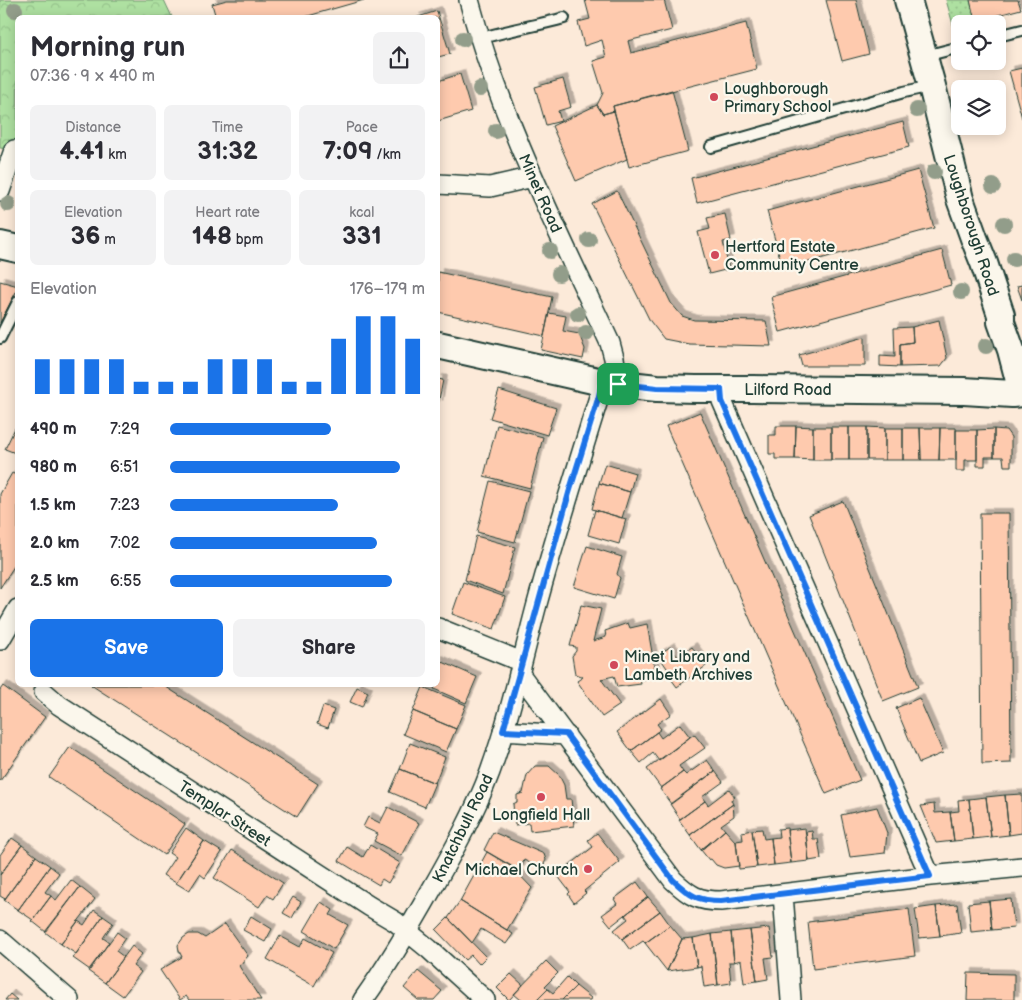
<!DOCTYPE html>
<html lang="en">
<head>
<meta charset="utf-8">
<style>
	:root { --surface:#fff; --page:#f2f2f3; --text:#2b2b33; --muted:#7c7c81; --accent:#1a73e8 }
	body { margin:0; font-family:"Balsamiq Sans",sans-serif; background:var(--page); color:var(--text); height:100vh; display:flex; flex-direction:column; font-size:19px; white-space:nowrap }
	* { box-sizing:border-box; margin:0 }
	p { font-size:16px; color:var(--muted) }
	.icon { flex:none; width:28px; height:28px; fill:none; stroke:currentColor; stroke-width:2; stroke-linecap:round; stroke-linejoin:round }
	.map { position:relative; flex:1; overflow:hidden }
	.details { position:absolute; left:15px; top:15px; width:425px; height:672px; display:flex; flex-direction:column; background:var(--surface); border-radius:8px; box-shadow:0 2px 12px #0003 }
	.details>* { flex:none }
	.controls { position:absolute; left:951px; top:15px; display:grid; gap:10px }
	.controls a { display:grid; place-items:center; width:55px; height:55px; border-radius:8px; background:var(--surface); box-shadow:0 2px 12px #0003; font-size:25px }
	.pin { position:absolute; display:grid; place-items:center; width:42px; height:42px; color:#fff; margin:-21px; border-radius:10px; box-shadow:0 2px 8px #0006 }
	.round { display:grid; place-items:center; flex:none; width:52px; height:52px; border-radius:8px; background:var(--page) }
	.head { display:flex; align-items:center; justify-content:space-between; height:85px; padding:0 15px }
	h1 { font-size:28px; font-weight:800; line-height:38px }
	.stats { display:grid; grid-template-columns:repeat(3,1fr); gap:8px; height:85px; padding:5px 15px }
	.stats div { display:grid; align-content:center; border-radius:8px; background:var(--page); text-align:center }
	.stats b { font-size:25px; font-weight:800 }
	.stats small { font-size:14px; font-weight:400 }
	.stats p { font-size:14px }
	.chart { height:140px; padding:10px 15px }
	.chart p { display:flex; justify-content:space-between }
	.chart svg { width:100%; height:90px; margin-top:5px; stroke:var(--accent); stroke-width:6 }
	.cta { display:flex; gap:10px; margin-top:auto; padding:10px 15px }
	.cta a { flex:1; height:58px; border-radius:8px; background:var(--accent); color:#fff; font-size:20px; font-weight:800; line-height:58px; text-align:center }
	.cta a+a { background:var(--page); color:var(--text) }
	ul { padding:0 15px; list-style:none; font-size:16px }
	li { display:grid; grid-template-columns:80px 60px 1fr; align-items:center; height:38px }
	li i { height:12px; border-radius:6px; background:var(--accent) }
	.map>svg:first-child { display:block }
</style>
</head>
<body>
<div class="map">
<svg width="1022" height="1000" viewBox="0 0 1022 1000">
	<defs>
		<pattern id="grass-dots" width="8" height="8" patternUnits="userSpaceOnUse" patternTransform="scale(1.25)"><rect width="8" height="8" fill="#aee0a1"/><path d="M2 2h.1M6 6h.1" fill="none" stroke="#95c18b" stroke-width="1.8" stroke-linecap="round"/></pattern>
		<pattern id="park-crowns" width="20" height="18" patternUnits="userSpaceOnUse" patternTransform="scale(1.25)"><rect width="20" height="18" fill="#aee0a1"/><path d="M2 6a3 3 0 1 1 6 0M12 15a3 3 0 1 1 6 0" fill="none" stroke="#95c18b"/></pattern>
		<filter id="shadow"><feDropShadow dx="4.5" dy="-4.5" stdDeviation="0" flood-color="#0004"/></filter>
	</defs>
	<rect width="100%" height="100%" fill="#fcead9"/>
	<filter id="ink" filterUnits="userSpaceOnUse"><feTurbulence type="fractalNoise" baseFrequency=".02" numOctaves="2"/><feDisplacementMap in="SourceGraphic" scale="10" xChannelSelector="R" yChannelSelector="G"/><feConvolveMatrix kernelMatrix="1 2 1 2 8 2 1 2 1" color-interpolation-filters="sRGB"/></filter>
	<g filter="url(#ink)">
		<path fill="url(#grass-dots)" stroke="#668e6a" d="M 946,0 L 970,0 L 976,24 L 960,24 L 960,27 L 954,28 Z"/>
		<path fill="url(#park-crowns)" stroke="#668e6a" d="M 0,0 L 164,0 L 172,17 L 18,18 L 17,150 L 0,148 Z"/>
		<path fill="#fecaae" stroke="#1f3d34" filter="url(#shadow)" d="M 227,0 L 364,0 L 301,18 L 216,18 L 212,4 Z
			M 585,0 L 664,0 L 672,30 L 628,41 L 631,53 L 746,23 L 757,69 L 613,106 L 614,111 L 603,114 L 597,105 L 603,93 L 593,61 L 606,57 L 602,40 L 584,46 L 578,22 L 590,19 Z
			M 826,0 L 856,0 L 869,54 L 842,61 Z
			M 970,0 L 1018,0 L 1021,9 L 975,21 Z
			M 437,11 L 450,54 L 438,57 L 438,18 L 415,18 Z
			M 1022,68 L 1022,118 L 1009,71 Z
			M 460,74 L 471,111 L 438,121 L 438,81 Z
			M 563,79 L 571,107 L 558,111 L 561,121 L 546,125 L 535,87 Z
			M 672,90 L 688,151 L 629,167 L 613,106 Z
			M 597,105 L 603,114 L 614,111 L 627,159 L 576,181 L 552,126 Z
			M 903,122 L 909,147 L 697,203 L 691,178 Z
			M 918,170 L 934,228 L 783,269 L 767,211 Z
			M 617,191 L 671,303 L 682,316 L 694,320 L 766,321 L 771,346 L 689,344 L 664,339 L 650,321 L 592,204 Z
			M 725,214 L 731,240 L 723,242 L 729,269 L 709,274 L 698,232 L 710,229 L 707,218 Z
			M 942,250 L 951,285 L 780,332 L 771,297 Z
			M 438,272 L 552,297 L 544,336 L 438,312 Z
			M 0,281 L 18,286 L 18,288 L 0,323 Z
			M 1022,285 L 1022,300 L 1017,286 Z
			M 549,313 L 566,316 L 563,331 L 579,334 L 585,349 L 583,359 L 541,350 Z
			M 939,320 L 947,358 L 941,366 L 900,367 L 900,344 L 913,342 L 912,327 Z
			M 912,327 L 913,342 L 900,344 L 900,367 L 880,366 L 880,356 L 895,357 L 894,328 Z
			M 865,337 L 865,366 L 802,366 L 799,355 Z
			M 438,379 L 443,380 L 438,405 Z
			M 499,390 L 556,408 L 547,435 L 490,418 Z
			M 700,412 L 860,780 L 826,794 L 666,426 Z
			M 497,425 L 543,437 L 530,488 L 484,476 Z
			M 776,426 L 796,426 L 795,459 L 775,459 L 775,454 L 769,454 L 769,435 L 776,435 Z
			M 796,426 L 813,427 L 813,460 L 795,459 Z
			M 813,427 L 831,427 L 831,460 L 813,460 Z
			M 831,427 L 849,427 L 849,460 L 831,460 Z
			M 849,427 L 867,427 L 867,460 L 849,460 Z
			M 867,427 L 885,428 L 885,460 L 867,460 Z
			M 15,428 L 18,430 L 18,454 L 5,449 Z
			M 885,428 L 903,428 L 903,460 L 885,460 Z
			M 903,428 L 920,428 L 921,460 L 903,460 Z
			M 920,428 L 940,428 L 939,460 L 921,460 Z
			M 940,428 L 956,428 L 956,460 L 939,460 Z
			M 994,429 L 1006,430 L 1011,437 L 1011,466 L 1004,466 L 1003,457 L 994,457 Z
			M 994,429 L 994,457 L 985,457 L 985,466 L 977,466 L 977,430 Z
			M 956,430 L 977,430 L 977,460 L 965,460 L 965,471 L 956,471 Z
			M 605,464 L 635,473 L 630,492 L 599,483 Z
			M 12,473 L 18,476 L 18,560 L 0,588 L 0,494 Z
			M 490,481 L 529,491 L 515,542 L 477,532 Z
			M 599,483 L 630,492 L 622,518 L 592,509 Z
			M 843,501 L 918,687 L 883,701 L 809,515 Z
			M 595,510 L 626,519 L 619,544 L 588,535 Z
			M 980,513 L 1009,513 L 1011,763 L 982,764 Z
			M 476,536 L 515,547 L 503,594 L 465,580 Z
			M 587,546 L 622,557 L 617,574 L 620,578 L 614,599 L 574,587 Z
			M 463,582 L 505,597 L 494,629 L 452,614 Z
			M 581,605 L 601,609 L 593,641 L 606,637 L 605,631 L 628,623 L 630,628 L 647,624 L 656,675 L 640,679 L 641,684 L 617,687 L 614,676 L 601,679 L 620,705 L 602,717 L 577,681 L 583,677 L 575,674 L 572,656 L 576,651 L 576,647 L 570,646 Z
			M 670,647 L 678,657 L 692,647 L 706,666 L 677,687 L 666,672 L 669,671 L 658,655 Z
			M 438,660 L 477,677 L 466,703 L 434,689 L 436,685 L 438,685 L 439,678 L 438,677 Z
			M 91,685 L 163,685 L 318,784 L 297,817 Z
			M 3,686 L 45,717 L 0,781 L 0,690 Z
			M 357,687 L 368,692 L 362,707 L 350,702 Z
			M 423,687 L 466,705 L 456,729 L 413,711 Z
			M 919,698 L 943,753 L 919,763 L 896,708 Z
			M 661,699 L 671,714 L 657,724 L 661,729 L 631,751 L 617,732 Z
			M 323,706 L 334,710 L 328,728 L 317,724 Z
			M 413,711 L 456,729 L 446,752 L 403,734 Z
			M 680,724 L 690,737 L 659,761 L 653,753 L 641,763 L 631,751 L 657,732 L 661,738 Z
			M 694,734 L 705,748 L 679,766 L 683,772 L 661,788 L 647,769 Z
			M 410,743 L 445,757 L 435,783 L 400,769 Z
			M 70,747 L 185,824 L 164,855 L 49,777 Z
			M 707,760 L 715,771 L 671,804 L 660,789 L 683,772 L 686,775 Z
			M 535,766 L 549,766 L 559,775 L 564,785 L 566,799 L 571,799 L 574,826 L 530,831 L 529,823 L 515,825 L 513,804 L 517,802 L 517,795 L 523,793 L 527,775 Z
			M 400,769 L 435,783 L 425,807 L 390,792 Z
			M 715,771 L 723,782 L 702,797 L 705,801 L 680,819 L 670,804 Z
			M 729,789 L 735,797 L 731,800 L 733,804 L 690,835 L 679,820 L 705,801 L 708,805 Z
			M 1022,794 L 1022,833 L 1009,835 L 1005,795 Z
			M 1005,795 L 1009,835 L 991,837 L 986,797 Z
			M 986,797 L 991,837 L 973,839 L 969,799 Z
			M 969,799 L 973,839 L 954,841 L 950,812 L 959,811 L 958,800 Z
			M 733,804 L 734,816 L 721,825 L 725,830 L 701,850 L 690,835 Z
			M 934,804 L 935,813 L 950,812 L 954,841 L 936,843 L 921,806 Z
			M 388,807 L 419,823 L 402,856 L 374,841 L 378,834 L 363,827 L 368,817 L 380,823 Z
			M 877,807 L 887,833 L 885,853 L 850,857 L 841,815 Z
			M 186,828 L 204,841 L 176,883 L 163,875 L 175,857 L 169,853 Z
			M 787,828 L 791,863 L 774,865 L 771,838 L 779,837 L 778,829 Z
			M 805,828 L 809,861 L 791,863 L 787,830 Z
			M 762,829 L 764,839 L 771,838 L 774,865 L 757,867 L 752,830 Z
			M 725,830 L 736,842 L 739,866 L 724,868 L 716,865 L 711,859 L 709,860 L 701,850 Z
			M 752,830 L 757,867 L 739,869 L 736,841 L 743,840 L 742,832 Z
			M 812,831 L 813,839 L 818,839 L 821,859 L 809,861 L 806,832 Z
			M 493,832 L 544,854 L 546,860 L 543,866 L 538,867 L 524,860 L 520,871 L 484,850 Z
			M 597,833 L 620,862 L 584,891 L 586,893 L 574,903 L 568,894 L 570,892 L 557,875 L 593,847 L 588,840 Z
			M 12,838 L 22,845 L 0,875 L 0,855 Z
			M 204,841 L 222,852 L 205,878 L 200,874 L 189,891 L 176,883 Z
			M 22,845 L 36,856 L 5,899 L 0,896 L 0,875 Z
			M 370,845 L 400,863 L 388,883 L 382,879 L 379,885 L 339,861 L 347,847 L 363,857 Z
			M 232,850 L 283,883 L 273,899 L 267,895 L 259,907 L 214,878 Z
			M 487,852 L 512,867 L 532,888 L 507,930 L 460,901 Z
			M 36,856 L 50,866 L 18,910 L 4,900 Z
			M 50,866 L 59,873 L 45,892 L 51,896 L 33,920 L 18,910 Z
			M 71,880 L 80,887 L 46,932 L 32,921 L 33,920 L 51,896 L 56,900 Z
			M 637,882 L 648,897 L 611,926 L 602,915 L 617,904 L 614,899 Z
			M 80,887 L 95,899 L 61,944 L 45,932 Z
			M 293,897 L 301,902 L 292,918 L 283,913 Z
			M 648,897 L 660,911 L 622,939 L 614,930 L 628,919 L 625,915 Z
			M 1011,899 L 1014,928 L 992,930 L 989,901 Z
			M 460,901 L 513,934 L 506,944 L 481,929 L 472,943 L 448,918 Z
			M 989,901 L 992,930 L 971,932 L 968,903 Z
			M 321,902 L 333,910 L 330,915 L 348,925 L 334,949 L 304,931 Z
			M 957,904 L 961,933 L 940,936 L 936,906 Z
			M 936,906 L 940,936 L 919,938 L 915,909 Z
			M 909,909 L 915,956 L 813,969 L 808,922 Z
			M 94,910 L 103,916 L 76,954 L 61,944 L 78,921 L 84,925 Z
			M 660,911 L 670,925 L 645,943 L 643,941 L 630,950 L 622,939 Z
			M 103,916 L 113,923 L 103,938 L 109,942 L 90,970 L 73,958 Z
			M 251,916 L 272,929 L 265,942 L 243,930 Z
			M 448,918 L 486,957 L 479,964 L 471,955 L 465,960 L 436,930 Z
			M 225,924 L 248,956 L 239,966 L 261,1000 L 189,1000 L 186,996 L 180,1000 L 160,970 L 182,957 L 179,951 L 178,945 L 183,938 L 189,934 L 198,934 L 205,938 Z
			M 670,925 L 682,939 L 667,971 L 645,943 Z
			M 769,928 L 773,957 L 765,958 L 768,979 L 757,981 L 750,930 Z
			M 750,930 L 757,981 L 744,983 L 741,960 L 734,962 L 731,932 Z
			M 117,932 L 125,938 L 116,951 L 124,957 L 105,983 L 88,971 Z
			M 731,932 L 734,962 L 729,962 L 731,983 L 718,985 L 712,934 Z
			M 712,934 L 718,985 L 704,987 L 701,966 L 697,967 L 693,938 Z
			M 280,936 L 300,947 L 305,938 L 332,953 L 314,986 L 267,959 Z
			M 693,938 L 697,967 L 667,971 L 682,939 Z
			M 132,946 L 142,954 L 133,966 L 141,972 L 123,996 L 105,983 Z
			M 546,961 L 558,973 L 545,986 L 548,989 L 537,1000 L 521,1000 L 514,994 Z
			M 418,971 L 442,991 L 434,1000 L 418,1000 L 404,988 Z
			M 968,973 L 1014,974 L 1014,1000 L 967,1000 Z
			M 511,974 L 523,985 L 509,1000 L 497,988 Z
			M 567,977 L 576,986 L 562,1000 L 537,1000 L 548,989 L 553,993 Z
			M 576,986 L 591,998 L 590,1000 L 562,1000 Z
			M 10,994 L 17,1000 L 5,1000 Z"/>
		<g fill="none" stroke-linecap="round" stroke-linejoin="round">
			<g stroke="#1f3d34" stroke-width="14">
				<path id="lane" d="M 998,36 L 1022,30
					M 479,39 C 507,30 536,26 564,18
					M 925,56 L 960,47
					M 711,147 L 904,92 L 931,86
					M 0,338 L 18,302"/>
			</g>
			<g stroke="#1f3d34" stroke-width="22">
				<path id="street" d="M 469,0 C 501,120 558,231 610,343 L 614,358 L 618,384
					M 438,184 L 490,187 L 533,177
					M 0,191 L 14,150
					M 721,389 L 722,401 L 930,876
					M 438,628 L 522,662
					M 0,640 L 18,609
					M 519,673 L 673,880 C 690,896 698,901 721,901 L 930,876 L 1022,867
					M 44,692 L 59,705 L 369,906 L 396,922 L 408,932 L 429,949 L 485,1000
					M 503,731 L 566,735
					M 783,894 L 791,1000
					M 0,940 L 69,1000
					M 363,1000 C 389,964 411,926 433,887 C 454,850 475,812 490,772 C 510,717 522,660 537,604 C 556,534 578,465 599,397 L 602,382"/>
			</g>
			<g stroke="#1f3d34" stroke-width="30">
				<path id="secondary" d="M 908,0 L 932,86 L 960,199 L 974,238 L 984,263 L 1001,315 L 1001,322 L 1011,350 L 1022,392
					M 0,245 L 18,249
					M 438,345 L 602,382 L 657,388 L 696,389 L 752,389 L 964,391 L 1012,394 L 1022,393"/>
			</g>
			<use href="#lane" stroke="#fbf7ec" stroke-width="10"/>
			<use href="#street" stroke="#fbf7ec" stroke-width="19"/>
			<use href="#secondary" stroke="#fbf7ec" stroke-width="26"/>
		</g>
		<g fill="#929d8a">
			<circle cx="15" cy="10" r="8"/>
			<circle cx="463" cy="39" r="8"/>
			<circle cx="480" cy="89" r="8"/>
			<circle cx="917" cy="110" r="8"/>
			<circle cx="496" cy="131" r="8"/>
			<circle cx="934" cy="172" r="8"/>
			<circle cx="993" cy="186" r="8"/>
			<circle cx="8" cy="204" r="8"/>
			<circle cx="1004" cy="224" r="8"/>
			<circle cx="589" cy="240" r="8"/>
			<circle cx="550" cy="251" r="8"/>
			<circle cx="1014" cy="259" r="8"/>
			<circle cx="559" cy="274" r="8"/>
			<circle cx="961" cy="292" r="8"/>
			<circle cx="578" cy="314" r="8"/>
			<circle cx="586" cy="333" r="8"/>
			<circle cx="986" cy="346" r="8"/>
		</g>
	</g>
	<g fill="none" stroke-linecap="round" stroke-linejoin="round" filter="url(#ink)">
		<g stroke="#fff" stroke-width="10">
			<path id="route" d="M 602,382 L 657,388 L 721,389 L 722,401 L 930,876 L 721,901 C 698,901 690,896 673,880 L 566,734 L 503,731 L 569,493 L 599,396 Z"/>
		</g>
		<use href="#route" stroke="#1a73e8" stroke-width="6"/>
	</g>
	<g fill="#d1495b" stroke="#fbf7ec" stroke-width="2">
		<circle cx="714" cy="97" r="5"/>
		<circle cx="715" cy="255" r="5"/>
		<circle cx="614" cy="665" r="5"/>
		<circle cx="541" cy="797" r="5"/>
		<circle cx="588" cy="869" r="5"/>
	</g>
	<g text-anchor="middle" stroke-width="4.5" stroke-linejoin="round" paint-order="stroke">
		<g font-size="16" fill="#1f3d34" stroke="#fbf7ec" text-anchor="start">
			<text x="724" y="94">Loughborough<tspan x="724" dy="18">Primary School</tspan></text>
			<text x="725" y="252">Hertford Estate<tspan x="725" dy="18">Community Centre</tspan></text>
			<text x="624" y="662">Minet Library and<tspan x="624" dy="18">Lambeth Archives</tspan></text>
			<text x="541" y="820" text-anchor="middle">Longfield Hall</text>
			<text x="578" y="875" text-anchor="end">Michael Church</text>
		</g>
		<g font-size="16" fill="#1f3d34" stroke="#fbf7ec">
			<text transform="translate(541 193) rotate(66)" y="6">Minet Road</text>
			<text transform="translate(972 225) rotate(72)" y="6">Loughborough Road</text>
			<text x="788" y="395">Lilford Road</text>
			<text transform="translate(225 813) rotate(33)" y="6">Templar Street</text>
			<text transform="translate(462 828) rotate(-64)" y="6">Knatchbull Road</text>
		</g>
	</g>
</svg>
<div class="controls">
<a><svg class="icon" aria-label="locate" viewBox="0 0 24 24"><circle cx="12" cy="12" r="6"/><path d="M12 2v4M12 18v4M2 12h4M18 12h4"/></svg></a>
<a><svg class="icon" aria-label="layers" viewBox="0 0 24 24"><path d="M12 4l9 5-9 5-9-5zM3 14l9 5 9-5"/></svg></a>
</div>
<div class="pin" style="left:618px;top:384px;background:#1e9e55"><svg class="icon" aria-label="arrive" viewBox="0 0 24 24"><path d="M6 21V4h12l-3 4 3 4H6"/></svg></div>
<section class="details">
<div class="head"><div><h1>Morning run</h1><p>07:36 · 9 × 490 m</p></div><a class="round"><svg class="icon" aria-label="share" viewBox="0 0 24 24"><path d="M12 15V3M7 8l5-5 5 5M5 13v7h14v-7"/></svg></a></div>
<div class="stats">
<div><p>Distance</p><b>4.41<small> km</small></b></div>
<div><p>Time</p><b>31:32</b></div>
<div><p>Pace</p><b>7:09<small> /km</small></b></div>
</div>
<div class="stats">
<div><p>Elevation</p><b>36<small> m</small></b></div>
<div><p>Heart rate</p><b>148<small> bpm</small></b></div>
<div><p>kcal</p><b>331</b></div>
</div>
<div class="chart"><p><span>Elevation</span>176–179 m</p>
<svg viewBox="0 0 160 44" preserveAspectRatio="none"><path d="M5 44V27M15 44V27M25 44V27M35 44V27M45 44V38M55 44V38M65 44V38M75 44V27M85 44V27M95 44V27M105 44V38M115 44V38M125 44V17M135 44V6M145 44V6M155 44V17"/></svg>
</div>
<ul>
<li><b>490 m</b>7:29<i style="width:63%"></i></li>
<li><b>980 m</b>6:51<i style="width:90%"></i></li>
<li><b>1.5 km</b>7:23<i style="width:66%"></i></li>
<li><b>2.0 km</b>7:02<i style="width:81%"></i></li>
<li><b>2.5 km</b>6:55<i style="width:87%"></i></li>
</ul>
<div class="cta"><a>Save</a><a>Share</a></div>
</section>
</div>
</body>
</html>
